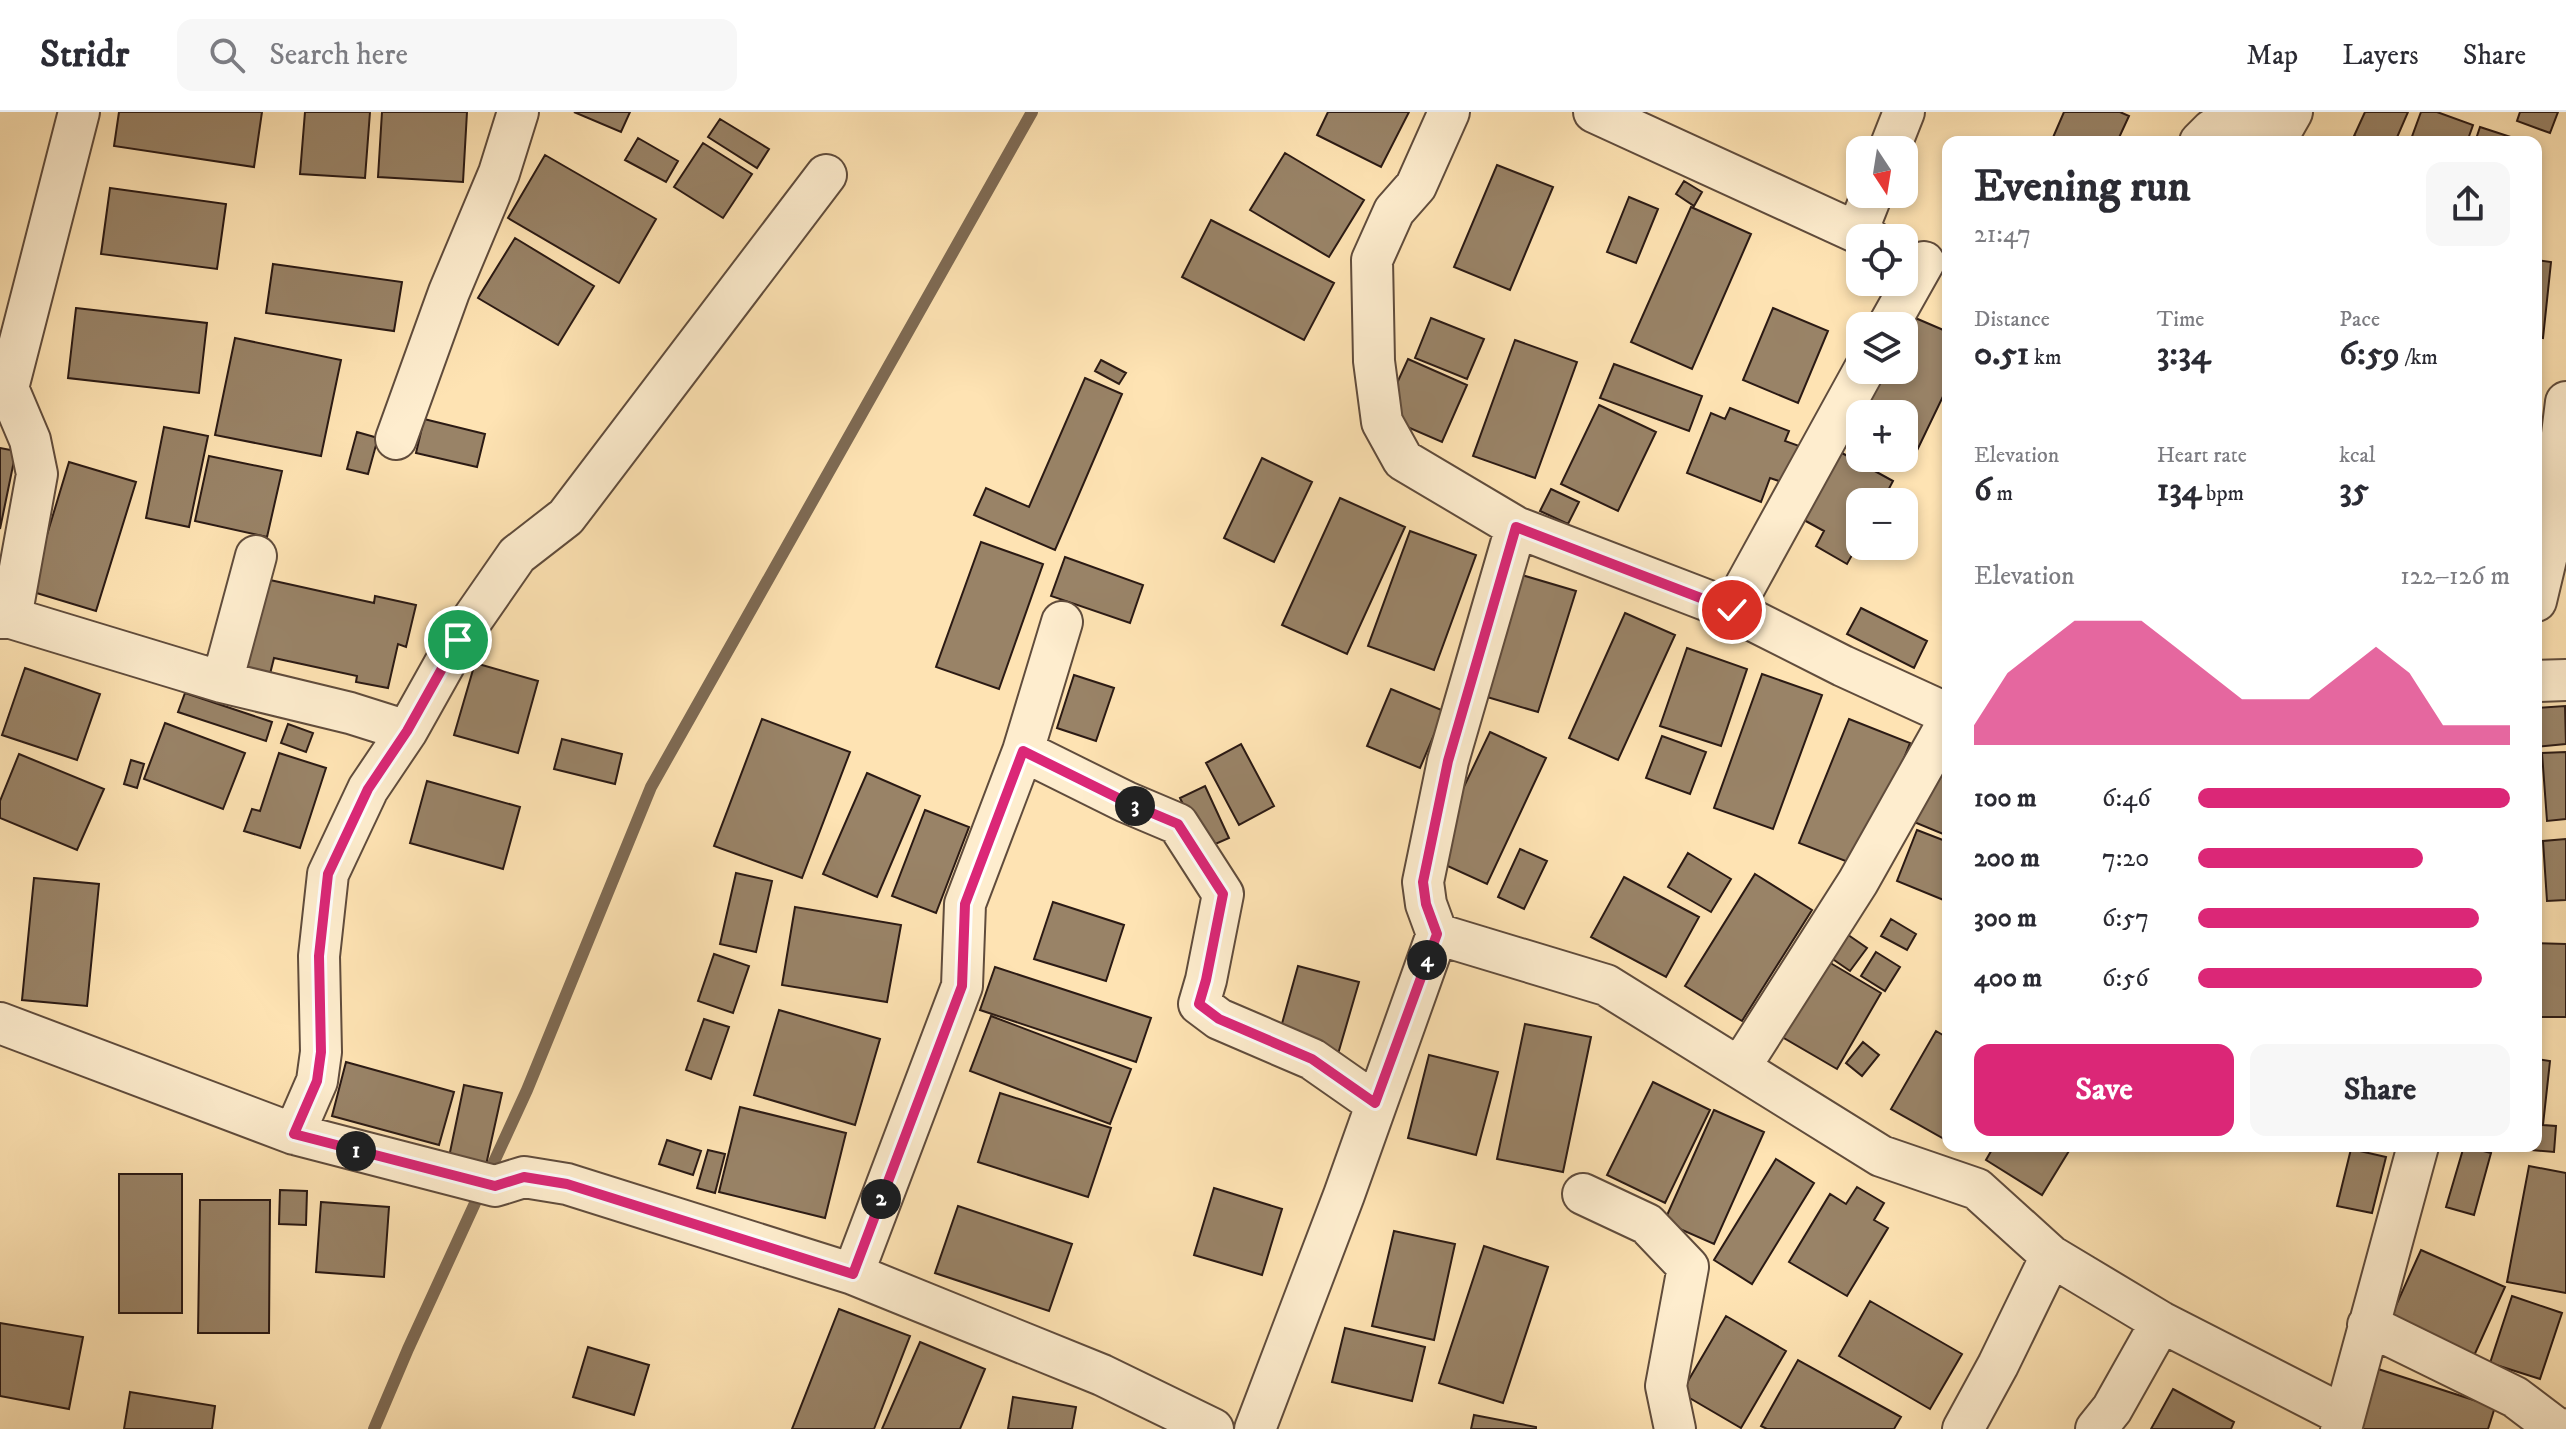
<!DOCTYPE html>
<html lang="en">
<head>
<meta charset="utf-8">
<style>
	:root { --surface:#fff; --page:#f7f7f7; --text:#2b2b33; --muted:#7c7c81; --line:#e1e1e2; --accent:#db2777 }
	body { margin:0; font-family:"IM FELL DW Pica",serif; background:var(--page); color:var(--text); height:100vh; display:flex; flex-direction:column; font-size:30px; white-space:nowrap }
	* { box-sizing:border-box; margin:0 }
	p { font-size:26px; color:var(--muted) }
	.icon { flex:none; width:44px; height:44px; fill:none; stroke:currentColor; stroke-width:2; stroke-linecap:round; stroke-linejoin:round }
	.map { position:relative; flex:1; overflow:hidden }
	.side { position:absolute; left:1942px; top:24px; width:600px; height:1016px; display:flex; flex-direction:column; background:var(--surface); border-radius:16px; box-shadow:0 4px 12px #0003 }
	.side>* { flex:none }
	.needle { width:52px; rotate:168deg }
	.fabs { position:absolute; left:1846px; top:24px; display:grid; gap:16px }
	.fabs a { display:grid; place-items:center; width:72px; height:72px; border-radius:16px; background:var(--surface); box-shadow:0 4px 12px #0003; font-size:40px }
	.pin { position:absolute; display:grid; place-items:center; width:68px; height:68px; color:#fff; margin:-34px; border:4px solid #fff; border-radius:50%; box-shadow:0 2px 8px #0007 }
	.km { position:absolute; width:40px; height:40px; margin:-20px; border-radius:50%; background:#222; color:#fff; font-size:22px; line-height:40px; text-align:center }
	.round { display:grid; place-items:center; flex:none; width:84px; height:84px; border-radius:16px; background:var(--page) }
	.summary { display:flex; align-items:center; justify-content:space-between; height:136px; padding:0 32px }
	h1 { font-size:44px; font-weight:800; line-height:60px }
	.figures { display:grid; grid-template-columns:repeat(3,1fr); gap:12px; height:136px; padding:8px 32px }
	.figures div { display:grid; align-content:center }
	.figures b { font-size:34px; font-weight:800 }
	.figures small { font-size:22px; font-weight:400 }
	.figures p { font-size:22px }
	.chart { height:224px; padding:16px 32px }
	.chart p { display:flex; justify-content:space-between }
	.chart svg { width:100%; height:144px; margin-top:8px; fill:var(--accent); opacity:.7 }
	.action { display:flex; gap:16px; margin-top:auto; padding:16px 32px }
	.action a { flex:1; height:92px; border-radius:16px; background:var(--accent); color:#fff; font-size:32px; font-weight:800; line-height:92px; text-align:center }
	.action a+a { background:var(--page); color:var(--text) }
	ul { padding:0 32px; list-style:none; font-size:26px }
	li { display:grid; grid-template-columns:128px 96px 1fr; align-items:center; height:60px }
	li i { height:20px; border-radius:10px; background:var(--accent) }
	header { display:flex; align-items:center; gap:48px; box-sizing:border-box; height:112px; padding:0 40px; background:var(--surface); border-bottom:2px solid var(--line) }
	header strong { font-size:38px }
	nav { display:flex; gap:44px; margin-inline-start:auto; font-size:28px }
	.search { width:560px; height:72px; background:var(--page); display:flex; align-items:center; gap:20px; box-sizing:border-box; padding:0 28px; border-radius:16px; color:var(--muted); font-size:30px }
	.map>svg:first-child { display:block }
</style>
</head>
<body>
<header>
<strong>Stridr</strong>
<div class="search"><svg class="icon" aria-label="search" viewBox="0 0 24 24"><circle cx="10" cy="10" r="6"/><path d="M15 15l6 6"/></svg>Search here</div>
<nav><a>Map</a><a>Layers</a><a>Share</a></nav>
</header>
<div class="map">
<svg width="2566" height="1317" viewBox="0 0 2566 1317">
	<rect width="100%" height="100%" fill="#fee3b3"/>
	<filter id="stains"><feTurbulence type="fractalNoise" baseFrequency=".0025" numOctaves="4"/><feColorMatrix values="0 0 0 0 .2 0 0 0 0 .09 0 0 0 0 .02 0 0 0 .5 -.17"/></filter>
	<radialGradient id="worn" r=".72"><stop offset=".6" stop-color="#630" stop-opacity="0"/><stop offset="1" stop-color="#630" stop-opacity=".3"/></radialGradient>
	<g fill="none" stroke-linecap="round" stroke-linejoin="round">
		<path stroke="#7e6a53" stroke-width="12" d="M 374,1317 L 408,1237 L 527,978 L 651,675 L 1032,0"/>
	</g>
	<path fill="#998367" stroke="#2b1a14" stroke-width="2" d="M 119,0 L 262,0 L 254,55 L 114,34 Z
		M 305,0 L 370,0 L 365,66 L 300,62 Z
		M 382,0 L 467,0 L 463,70 L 378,65 Z
		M 574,0 L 630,0 L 621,20 Z
		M 1328,0 L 1409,0 L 1381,55 L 1317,23 Z
		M 2064,0 L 2120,0 L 2129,4 L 2117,30 L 2051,30 Z
		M 2365,0 L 2408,0 L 2395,30 L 2367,30 L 2354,24 Z
		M 2421,0 L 2437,0 L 2473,13 L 2467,30 L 2410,30 Z
		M 2520,0 L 2558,0 L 2550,21 L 2517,9 Z
		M 720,7 L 769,37 L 757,56 L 708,25 Z
		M 2480,15 L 2526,30 L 2475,30 Z
		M 638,26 L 678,49 L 666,70 L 625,48 Z
		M 703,31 L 752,62 L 723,106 L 674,75 Z
		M 1285,41 L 1364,88 L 1329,145 L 1250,98 Z
		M 545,43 L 656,107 L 619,171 L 508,106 Z
		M 1497,53 L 1553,75 L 1510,178 L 1454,155 Z
		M 1684,69 L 1702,80 L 1694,94 L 1676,82 Z
		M 110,76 L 226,92 L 217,157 L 101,142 Z
		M 1629,85 L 1658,97 L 1636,151 L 1607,140 Z
		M 1691,95 L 1751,122 L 1692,257 L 1631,230 Z
		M 1211,108 L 1334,171 L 1304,228 L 1182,165 Z
		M 515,126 L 594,174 L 558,233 L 478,186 Z
		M 2536,148 L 2551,150 L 2543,226 L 2536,225 Z
		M 273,152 L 402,170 L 394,219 L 266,201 Z
		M 76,196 L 207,211 L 199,281 L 68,266 Z
		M 1773,196 L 1828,219 L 1798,291 L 1743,268 Z
		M 1906,202 L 1948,220 L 1948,274 L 1911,351 L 1900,346 L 1904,346 L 1904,302 L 1860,302 L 1881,258 L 1904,258 Z
		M 1431,206 L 1484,227 L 1467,267 L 1415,246 Z
		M 235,226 L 341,248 L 321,344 L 215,323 Z
		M 1515,228 L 1577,250 L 1535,366 L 1473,344 Z
		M 1408,247 L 1467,273 L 1442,330 L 1382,304 Z
		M 1101,248 L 1126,261 L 1119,272 L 1095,259 Z
		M 1614,252 L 1702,284 L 1689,319 L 1600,286 Z
		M 1085,266 L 1122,282 L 1055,438 L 974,403 L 986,376 L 1029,395 Z
		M 1599,293 L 1656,320 L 1618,399 L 1561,372 Z
		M 1730,296 L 1789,319 L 1785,329 L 1802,335 L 1788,372 L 1770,366 L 1761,390 L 1687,361 L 1711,301 L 1725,307 Z
		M 424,307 L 485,322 L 477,355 L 416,341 Z
		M 164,315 L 208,324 L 189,415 L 146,406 Z
		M 357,320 L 378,326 L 368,362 L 347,357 Z
		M 1831,335 L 1893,369 L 1882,390 L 1860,390 L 1860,429 L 1847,452 L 1816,434 L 1824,419 L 1793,402 Z
		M 0,336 L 16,339 L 0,417 Z
		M 209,344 L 282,359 L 267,425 L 195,409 Z
		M 1262,346 L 1312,370 L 1274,450 L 1224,426 Z
		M 69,350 L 136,370 L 96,499 L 30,479 Z
		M 1551,377 L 1579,390 L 1568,412 L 1540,399 Z
		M 1340,386 L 1405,415 L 1347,542 L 1282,513 Z
		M 1410,419 L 1476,443 L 1434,558 L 1368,534 Z
		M 981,430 L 1043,452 L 999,577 L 936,555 Z
		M 1065,445 L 1143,473 L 1130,511 L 1051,484 Z
		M 1515,461 L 1576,479 L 1538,600 L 1477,582 Z
		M 261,466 L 374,491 L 375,484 L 416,493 L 406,535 L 398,532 L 388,576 L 356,570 L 357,564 L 274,546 L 270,562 L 240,555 Z
		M 1861,496 L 1927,529 L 1914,556 L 1847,522 Z
		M 1625,501 L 1675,523 L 1618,648 L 1569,626 Z
		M 1687,536 L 1747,557 L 1721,634 L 1660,614 Z
		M 475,551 L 538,569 L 518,641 L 454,623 Z
		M 25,556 L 100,582 L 77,648 L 2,623 Z
		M 1762,562 L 1822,583 L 1773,717 L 1714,696 Z
		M 1074,563 L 1114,576 L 1096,629 L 1057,616 Z
		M 1391,577 L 1444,599 L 1420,656 L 1367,634 Z
		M 185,581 L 272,610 L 266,629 L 178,600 Z
		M 2565,594 L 2566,632 L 2536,635 L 2536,596 Z
		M 762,607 L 850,640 L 802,766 L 714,734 Z
		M 1849,607 L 1910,631 L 1861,755 L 1799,731 Z
		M 165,611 L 245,641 L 223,697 L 144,667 Z
		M 288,612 L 313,621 L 306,640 L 281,631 Z
		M 1490,620 L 1546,646 L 1487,772 L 1430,746 Z
		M 1662,624 L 1706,640 L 1690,682 L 1646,666 Z
		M 562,627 L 622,642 L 615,672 L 554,657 Z
		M 1241,632 L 1274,694 L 1239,713 L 1206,651 Z
		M 2566,640 L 2566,707 L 2547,709 L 2542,641 Z
		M 279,641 L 326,656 L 300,736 L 244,719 L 252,697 L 260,699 Z
		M 19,642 L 104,677 L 77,738 L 0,706 L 0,689 Z
		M 131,648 L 144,652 L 137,676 L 124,672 Z
		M 1937,657 L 1948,662 L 1948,724 L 1914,710 Z
		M 867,661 L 920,684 L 877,785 L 823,762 Z
		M 427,669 L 520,695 L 503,757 L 410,731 Z
		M 1205,674 L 1229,726 L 1204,737 L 1180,686 Z
		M 925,698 L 969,715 L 936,801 L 892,784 Z
		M 1917,718 L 1948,730 L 1946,789 L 1897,769 Z
		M 2566,727 L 2566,788 L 2547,789 L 2543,729 Z
		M 1520,737 L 1547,749 L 1524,797 L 1498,785 Z
		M 1688,741 L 1731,767 L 1711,800 L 1668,775 Z
		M 736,761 L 772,769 L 756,840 L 720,832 Z
		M 1755,762 L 1812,798 L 1742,909 L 1685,874 Z
		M 1624,765 L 1699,805 L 1666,865 L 1591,825 Z
		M 34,766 L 99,772 L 87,894 L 22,888 Z
		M 1053,790 L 1124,813 L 1106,869 L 1034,847 Z
		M 795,795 L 901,813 L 887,890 L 782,873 Z
		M 1891,807 L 1916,822 L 1907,838 L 1881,824 Z
		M 1841,818 L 1867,836 L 1850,859 L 1824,841 Z
		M 2536,831 L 2566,832 L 2566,905 L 2536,905 Z
		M 1876,840 L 1900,855 L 1885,879 L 1861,864 Z
		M 714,842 L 749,854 L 733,901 L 698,889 Z
		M 1822,846 L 1881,881 L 1837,957 L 1777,922 Z
		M 1298,854 L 1359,870 L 1338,942 L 1278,926 Z
		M 995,855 L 1151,906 L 1136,950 L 980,898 Z
		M 779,898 L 880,927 L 855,1013 L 754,983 Z
		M 991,904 L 1131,957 L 1110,1012 L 970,959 Z
		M 704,907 L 729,915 L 711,967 L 686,958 Z
		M 1525,912 L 1591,925 L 1563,1060 L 1497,1047 Z
		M 1936,919 L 1948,926 L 1946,1028 L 1891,997 Z
		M 1863,930 L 1879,943 L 1862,964 L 1846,951 Z
		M 1429,943 L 1498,960 L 1476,1043 L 1408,1026 Z
		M 2536,947 L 2550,949 L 2543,1013 L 2556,1014 L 2554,1040 L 2488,1034 L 2536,1034 Z
		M 346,950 L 454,980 L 439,1033 L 332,1004 Z
		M 1653,970 L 1710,998 L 1665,1091 L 1607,1063 Z
		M 464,973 L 502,981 L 486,1053 L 449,1045 Z
		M 1000,981 L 1111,1016 L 1088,1085 L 978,1050 Z
		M 740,995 L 846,1021 L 825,1106 L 719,1080 Z
		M 1714,998 L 1764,1020 L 1714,1132 L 1664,1110 Z
		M 667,1028 L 701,1039 L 693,1063 L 659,1052 Z
		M 1994,1034 L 2072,1034 L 2042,1083 L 1986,1048 Z
		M 2464,1034 L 2491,1041 L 2474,1103 L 2446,1095 Z
		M 2351,1037 L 2386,1045 L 2372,1101 L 2337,1094 Z
		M 708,1038 L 725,1042 L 715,1081 L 697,1076 Z
		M 1776,1047 L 1814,1071 L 1752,1172 L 1714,1148 Z
		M 2529,1054 L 2566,1061 L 2566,1181 L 2507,1170 Z
		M 119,1062 L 182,1062 L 182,1201 L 119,1201 Z
		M 1857,1075 L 1884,1091 L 1874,1108 L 1888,1116 L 1847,1184 L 1789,1150 L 1830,1082 L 1846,1092 Z
		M 1214,1076 L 1282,1097 L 1262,1163 L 1194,1143 Z
		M 280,1078 L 307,1079 L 306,1113 L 279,1112 Z
		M 200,1088 L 270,1088 L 269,1221 L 198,1221 Z
		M 321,1090 L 389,1095 L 384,1165 L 316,1160 Z
		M 958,1094 L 1072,1132 L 1049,1199 L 935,1161 Z
		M 1394,1119 L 1455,1132 L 1434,1228 L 1372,1214 Z
		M 1484,1134 L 1548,1155 L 1503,1291 L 1439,1271 Z
		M 2421,1138 L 2505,1175 L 2473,1246 L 2389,1209 Z
		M 2512,1184 L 2562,1201 L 2540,1267 L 2490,1251 Z
		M 1870,1189 L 1962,1242 L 1930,1297 L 1839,1244 Z
		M 839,1197 L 910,1224 L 874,1317 L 792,1317 Z
		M 1726,1204 L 1786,1239 L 1741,1316 L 1681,1281 Z
		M 0,1211 L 83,1225 L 69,1297 L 0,1284 Z
		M 1345,1216 L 1425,1235 L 1412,1289 L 1332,1270 Z
		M 920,1230 L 985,1257 L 960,1317 L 882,1317 Z
		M 588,1235 L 649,1253 L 634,1303 L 573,1285 Z
		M 1798,1248 L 1901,1305 L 1894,1317 L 1767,1317 L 1761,1314 Z
		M 2375,1256 L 2495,1295 L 2488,1317 L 2355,1317 Z
		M 2173,1277 L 2234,1310 L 2231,1317 L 2151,1317 Z
		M 130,1280 L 215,1294 L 212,1317 L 124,1317 Z
		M 1013,1285 L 1076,1295 L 1072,1317 L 1008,1317 Z
		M 1474,1303 L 1536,1315 L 1536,1317 L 1471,1317 Z"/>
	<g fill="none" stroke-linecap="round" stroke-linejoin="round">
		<g stroke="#604c3c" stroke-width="44">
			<path id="minor" d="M 1449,0 L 1416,74 L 1394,99 L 1372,148 L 1374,249 L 1382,310 L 1403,348 L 1516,415 L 1732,498 L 1843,554 L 1948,602
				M 1594,0 L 1869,126
				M 2200,30 L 2212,18 L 2284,14 L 2292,0
				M 1889,38 L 1904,0
				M 1857,120 L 1872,82
				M 1888,214 L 1924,150
				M 396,327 L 449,180 L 499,61 L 518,0
				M 2536,489 L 2547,443 L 2566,290
				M 1732,498 L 1864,258
				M 0,506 L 11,506 L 222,570 L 350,601 L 407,619
				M 11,506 L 37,362 L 30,328 L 8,276 L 79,0
				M 2536,569 L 2566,568
				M 222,570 L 256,444
				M 1023,639 L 1126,690 L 1178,712 L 1223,782 L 1206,868 L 1199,892 L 1219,907 L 1312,947 L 1375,991
				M 1437,822 L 1606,873 L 1881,1044 L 1977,1077 L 2051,1144 L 2161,1210 L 2343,1303
				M 0,911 L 294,1022 L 495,1074 L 524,1065 L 567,1072 L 853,1162 L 1102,1263 L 1213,1317
				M 1740,955 L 1858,770 L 1948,610
				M 294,1022 L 317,969 L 321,940 L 319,844 L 328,762 L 368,677 L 407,619 L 458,528 L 517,443 L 566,405 L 826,63
				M 1583,1082 L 1647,1112 L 1688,1155 L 1666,1274 L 1675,1317
				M 853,1162 L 962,874 L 965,792 L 1023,639 L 1062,510
				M 2368,1213 L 2515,1285 L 2556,1316 L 2562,1317
				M 1255,1317 L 1344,1083 L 1437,822 L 1426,792 L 1423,770 L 1448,649 L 1516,415
				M 1963,1317 L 1998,1253 L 2051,1144
				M 2096,1317 L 2112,1297 L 2161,1210
				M 2341,1317 L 2418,1034"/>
		</g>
		<use href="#minor" stroke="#feedce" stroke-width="40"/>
	</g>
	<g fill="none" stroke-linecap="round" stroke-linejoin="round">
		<g stroke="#fff" stroke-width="16">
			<path id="route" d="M 458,528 L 407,619 L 368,677 L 328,762 L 319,844 L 321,940 L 317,969 L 294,1022 L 495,1074 L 524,1065 L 567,1072 L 853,1162 L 962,874 L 965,792 L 1023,639 L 1126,690 L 1178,712 L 1223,782 L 1206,868 L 1199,892 L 1219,907 L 1312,947 L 1375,991 L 1437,822 L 1426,792 L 1423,770 L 1448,649 L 1516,415 L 1732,498"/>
		</g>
		<use href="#route" stroke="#db2777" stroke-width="10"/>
	</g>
	<rect width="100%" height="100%" filter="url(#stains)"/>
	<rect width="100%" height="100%" fill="url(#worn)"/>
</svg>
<div class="fabs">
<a><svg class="needle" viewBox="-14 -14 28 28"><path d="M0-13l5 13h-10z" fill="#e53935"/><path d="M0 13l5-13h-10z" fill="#7c7c81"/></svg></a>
<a><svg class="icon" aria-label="locate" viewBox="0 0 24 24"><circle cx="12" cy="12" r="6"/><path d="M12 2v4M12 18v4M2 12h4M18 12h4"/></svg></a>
<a><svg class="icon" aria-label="layers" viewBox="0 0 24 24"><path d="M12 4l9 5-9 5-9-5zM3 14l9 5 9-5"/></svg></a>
<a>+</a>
<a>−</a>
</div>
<div class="pin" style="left:458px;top:528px;background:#1e9e55"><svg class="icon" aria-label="arrive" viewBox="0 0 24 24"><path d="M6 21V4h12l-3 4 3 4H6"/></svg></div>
<div class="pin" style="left:1732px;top:498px;background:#d93025"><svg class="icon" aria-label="check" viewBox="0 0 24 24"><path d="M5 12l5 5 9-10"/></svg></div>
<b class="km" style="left:356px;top:1039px">1</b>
<b class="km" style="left:881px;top:1087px">2</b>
<b class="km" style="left:1135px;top:694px">3</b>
<b class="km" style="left:1427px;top:848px">4</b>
<section class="side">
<div class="summary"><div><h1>Evening run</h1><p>21:47</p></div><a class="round"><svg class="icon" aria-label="share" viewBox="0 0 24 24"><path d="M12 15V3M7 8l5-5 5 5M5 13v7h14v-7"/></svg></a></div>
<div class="figures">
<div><p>Distance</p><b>0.51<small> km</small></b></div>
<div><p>Time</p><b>3:34</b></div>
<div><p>Pace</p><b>6:59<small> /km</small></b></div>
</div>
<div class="figures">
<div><p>Elevation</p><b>6<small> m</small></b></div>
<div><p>Heart rate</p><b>134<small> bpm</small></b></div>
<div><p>kcal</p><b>35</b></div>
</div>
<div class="chart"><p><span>Elevation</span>122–126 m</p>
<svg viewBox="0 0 160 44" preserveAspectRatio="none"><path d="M0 44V38L10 22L20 14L30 6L40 6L50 6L60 14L70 22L80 30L90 30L100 30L110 22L120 14L130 22L140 38L150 38L160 38V44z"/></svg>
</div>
<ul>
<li><b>100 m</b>6:46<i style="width:100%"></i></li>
<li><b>200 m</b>7:20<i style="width:72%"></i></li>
<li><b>300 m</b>6:57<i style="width:90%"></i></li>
<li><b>400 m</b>6:56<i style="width:91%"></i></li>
</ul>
<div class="action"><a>Save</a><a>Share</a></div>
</section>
</div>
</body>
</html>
